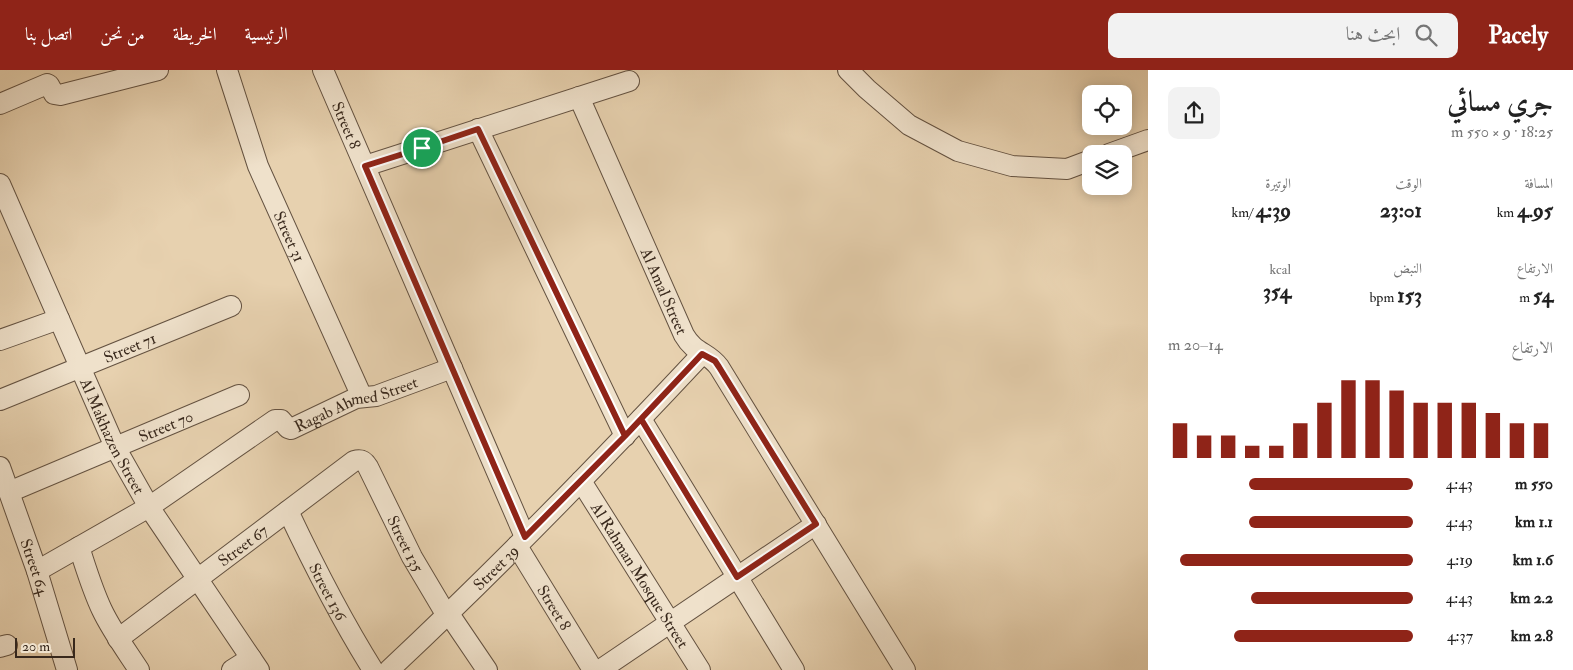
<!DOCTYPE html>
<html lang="ar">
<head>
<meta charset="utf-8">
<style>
	:root { --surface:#fff; --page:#f2f2f2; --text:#222; --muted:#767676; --accent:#8f2418 }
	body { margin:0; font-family:"IM FELL Double Pica",Amiri,serif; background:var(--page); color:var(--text); direction:rtl; height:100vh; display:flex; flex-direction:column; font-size:19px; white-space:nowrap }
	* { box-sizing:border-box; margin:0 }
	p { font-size:16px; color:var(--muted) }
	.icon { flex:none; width:28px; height:28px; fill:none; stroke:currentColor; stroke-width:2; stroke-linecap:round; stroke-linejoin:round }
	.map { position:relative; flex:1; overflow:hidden; direction:ltr }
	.side { display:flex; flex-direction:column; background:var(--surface); width:425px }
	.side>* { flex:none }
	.tools { position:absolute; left:1082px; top:15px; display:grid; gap:10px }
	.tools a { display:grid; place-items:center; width:50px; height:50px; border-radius:10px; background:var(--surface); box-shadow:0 2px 12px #0003; font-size:25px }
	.scale { position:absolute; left:15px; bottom:12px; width:60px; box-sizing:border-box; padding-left:5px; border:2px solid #38281c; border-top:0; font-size:14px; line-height:18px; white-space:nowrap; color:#38281c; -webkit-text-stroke:4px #efe1cb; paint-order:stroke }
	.pin { position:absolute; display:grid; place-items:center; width:42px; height:42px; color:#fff; margin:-21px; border:2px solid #fff; border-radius:50%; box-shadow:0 1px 5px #0007 }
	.round { display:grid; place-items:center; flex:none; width:52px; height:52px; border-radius:10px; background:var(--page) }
	.summary { display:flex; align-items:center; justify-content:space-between; height:85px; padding:0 20px }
	h1 { font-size:28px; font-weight:700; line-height:38px }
	.stats { display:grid; grid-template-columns:repeat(3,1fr); gap:8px; height:85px; padding:5px 20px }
	.stats div { display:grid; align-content:center }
	.stats b { font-size:21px; font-weight:700 }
	.stats small { font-size:14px; font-weight:400 }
	.stats p { font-size:14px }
	.chart { height:140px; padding:10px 20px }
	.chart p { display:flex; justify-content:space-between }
	.chart svg { width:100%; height:90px; margin-top:5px; stroke:var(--accent); stroke-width:6 }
	ul { padding:0 20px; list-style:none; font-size:16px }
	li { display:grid; grid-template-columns:80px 60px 1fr; align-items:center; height:38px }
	li i { height:12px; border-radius:6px; background:var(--accent) }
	header { display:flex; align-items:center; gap:30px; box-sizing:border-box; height:70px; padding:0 25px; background:var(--accent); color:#fff }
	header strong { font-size:24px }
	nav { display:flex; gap:28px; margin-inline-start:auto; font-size:18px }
	.search { width:350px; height:45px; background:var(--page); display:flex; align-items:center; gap:12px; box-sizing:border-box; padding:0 18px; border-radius:10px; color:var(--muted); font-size:19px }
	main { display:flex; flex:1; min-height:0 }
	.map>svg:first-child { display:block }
</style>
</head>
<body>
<header>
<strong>Pacely</strong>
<div class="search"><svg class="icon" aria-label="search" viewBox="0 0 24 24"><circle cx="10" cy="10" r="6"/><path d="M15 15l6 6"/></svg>ابحث هنا</div>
<nav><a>الرئيسية</a><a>الخريطة</a><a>من نحن</a><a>اتصل بنا</a></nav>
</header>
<main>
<section class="side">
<div class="summary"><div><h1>جري مسائي</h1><p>18:25 · 9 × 550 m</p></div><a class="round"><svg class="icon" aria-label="share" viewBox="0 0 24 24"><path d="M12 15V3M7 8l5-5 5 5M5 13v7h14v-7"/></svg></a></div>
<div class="stats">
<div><p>المسافة</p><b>4.95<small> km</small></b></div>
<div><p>الوقت</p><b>23:01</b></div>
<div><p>الوتيرة</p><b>4:39<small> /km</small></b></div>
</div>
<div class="stats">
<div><p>الارتفاع</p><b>54<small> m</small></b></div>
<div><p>النبض</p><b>153<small> bpm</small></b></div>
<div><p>kcal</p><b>354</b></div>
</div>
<div class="chart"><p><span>الارتفاع</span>14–20 m</p>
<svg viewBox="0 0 160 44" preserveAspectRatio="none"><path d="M5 44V27M15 44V33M25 44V33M35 44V38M45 44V38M55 44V27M65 44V17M75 44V6M85 44V6M95 44V11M105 44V17M115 44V17M125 44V17M135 44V22M145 44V27M155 44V27"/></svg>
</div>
<ul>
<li><b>550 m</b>4:43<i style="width:67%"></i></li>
<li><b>1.1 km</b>4:43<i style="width:67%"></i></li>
<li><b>1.6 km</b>4:19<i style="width:95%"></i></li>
<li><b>2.2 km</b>4:43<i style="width:66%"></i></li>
<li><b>2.8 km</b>4:37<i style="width:73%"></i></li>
</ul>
</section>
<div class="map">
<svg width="1148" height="600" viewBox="0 0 1148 600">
	<rect width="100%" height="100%" fill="#e7d1af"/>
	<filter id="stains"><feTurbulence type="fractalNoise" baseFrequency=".004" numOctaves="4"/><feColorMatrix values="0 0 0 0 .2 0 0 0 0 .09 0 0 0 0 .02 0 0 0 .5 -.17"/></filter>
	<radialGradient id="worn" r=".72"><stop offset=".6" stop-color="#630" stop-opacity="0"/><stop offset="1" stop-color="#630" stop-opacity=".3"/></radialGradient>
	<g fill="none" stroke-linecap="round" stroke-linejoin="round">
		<g stroke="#645241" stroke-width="22">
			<g id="minor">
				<path id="s1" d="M 227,0 L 258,96 L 362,327"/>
				<path id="s2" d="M 323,0 L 525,467"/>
				<path d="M 848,0 L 867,19 L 909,55 L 958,81 L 1012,96 L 1067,99 L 1091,90"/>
				<path id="s3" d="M 579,27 L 684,265 C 695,284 708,282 719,297 L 905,600"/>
				<path d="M 0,34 L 47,14 L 49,15 L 54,24 L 60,25 L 158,0"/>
				<path d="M 478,59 L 625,366"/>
				<path d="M 1109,84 L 1148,70"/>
				<path d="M 365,96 L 629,11"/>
				<path id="s4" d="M 0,114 L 115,377 L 149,437 L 259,600"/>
				<path d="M 0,270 L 59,249"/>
				<path id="s5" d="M 0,330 L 231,236"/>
				<path d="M 641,349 L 794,600"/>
				<path id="s6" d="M 0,397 L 37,501 L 67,600"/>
				<path id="s7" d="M 581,411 L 700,600"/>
				<path id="s8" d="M 9,422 L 239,325"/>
				<path id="s9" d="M 288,441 C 314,496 341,549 373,600"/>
				<path id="s10" d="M 517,476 L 593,600"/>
				<path d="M 79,477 C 86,498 92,519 102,540 C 112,561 126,580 139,600"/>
				<path id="s11" d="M 37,501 L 149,437 L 275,350 L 281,350 L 288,358 L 291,359 L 356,328 L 376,326 L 452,298"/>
				<path d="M 449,544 L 487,600"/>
				<path id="s12" d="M 118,569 L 354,391 C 361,389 364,390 368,397 L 412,487 L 447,546"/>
				<path d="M 0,577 L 7,575"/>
				<path d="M 232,600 L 251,588"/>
				<path id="s13" d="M 389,600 C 497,499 601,392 702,284"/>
				<path d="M 600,600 L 816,454"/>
			</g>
		</g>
		<use href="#minor" stroke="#efe1cb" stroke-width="20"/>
	</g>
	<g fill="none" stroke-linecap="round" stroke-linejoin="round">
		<g stroke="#fff" stroke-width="10">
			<path id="route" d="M 422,78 L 365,96 L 525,467 L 625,366 L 702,284 L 715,291 L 719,297 L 816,454 L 737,507 L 641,349 L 625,366 L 478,59 L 422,78"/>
		</g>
		<use href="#route" stroke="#8f2418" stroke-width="6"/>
	</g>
	<g text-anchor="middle" stroke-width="5" stroke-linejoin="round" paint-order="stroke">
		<g font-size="16" fill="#38281c" stroke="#efe1cb">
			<text dy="6" stroke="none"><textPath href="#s2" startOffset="60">Street 8</textPath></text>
			<text dy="6" stroke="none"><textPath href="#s1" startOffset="178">Street 31</textPath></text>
			<text dy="6" stroke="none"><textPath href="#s3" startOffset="212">Al Amal Street</textPath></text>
			<text dy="6" stroke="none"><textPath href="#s5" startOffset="140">Street 71</textPath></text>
			<text dy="6" stroke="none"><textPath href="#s11" startOffset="372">Ragab Ahmed Street</textPath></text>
			<text dy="6" stroke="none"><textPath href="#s8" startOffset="170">Street 70</textPath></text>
			<text dy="6" stroke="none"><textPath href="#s4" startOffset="276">Al Makhazen Street</textPath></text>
			<text dy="6" stroke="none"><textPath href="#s12" startOffset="398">Street 135</textPath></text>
			<text dy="6" stroke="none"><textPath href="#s12" startOffset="156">Street 67</textPath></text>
			<text dy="6" stroke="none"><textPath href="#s13" startOffset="148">Street 39</textPath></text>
			<text dy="6" stroke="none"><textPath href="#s6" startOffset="106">Street 64</textPath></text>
			<text dy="6" stroke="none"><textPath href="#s7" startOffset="111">Al Rahman Mosque Street</textPath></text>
			<text dy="6" stroke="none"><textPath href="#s9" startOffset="90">Street 136</textPath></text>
			<text dy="6" stroke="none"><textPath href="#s10" startOffset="72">Street 8</textPath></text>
		</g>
	</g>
	<rect width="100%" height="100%" filter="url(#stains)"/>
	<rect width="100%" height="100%" fill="url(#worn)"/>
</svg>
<div class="tools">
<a><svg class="icon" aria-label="locate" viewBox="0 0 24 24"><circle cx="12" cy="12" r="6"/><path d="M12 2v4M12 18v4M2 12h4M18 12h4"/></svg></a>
<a><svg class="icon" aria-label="layers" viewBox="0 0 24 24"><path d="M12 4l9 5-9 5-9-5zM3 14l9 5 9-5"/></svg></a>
</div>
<div class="scale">20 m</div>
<div class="pin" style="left:422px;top:78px;background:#1e9e55"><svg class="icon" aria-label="arrive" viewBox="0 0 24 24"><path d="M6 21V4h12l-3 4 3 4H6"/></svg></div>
</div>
</main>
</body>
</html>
